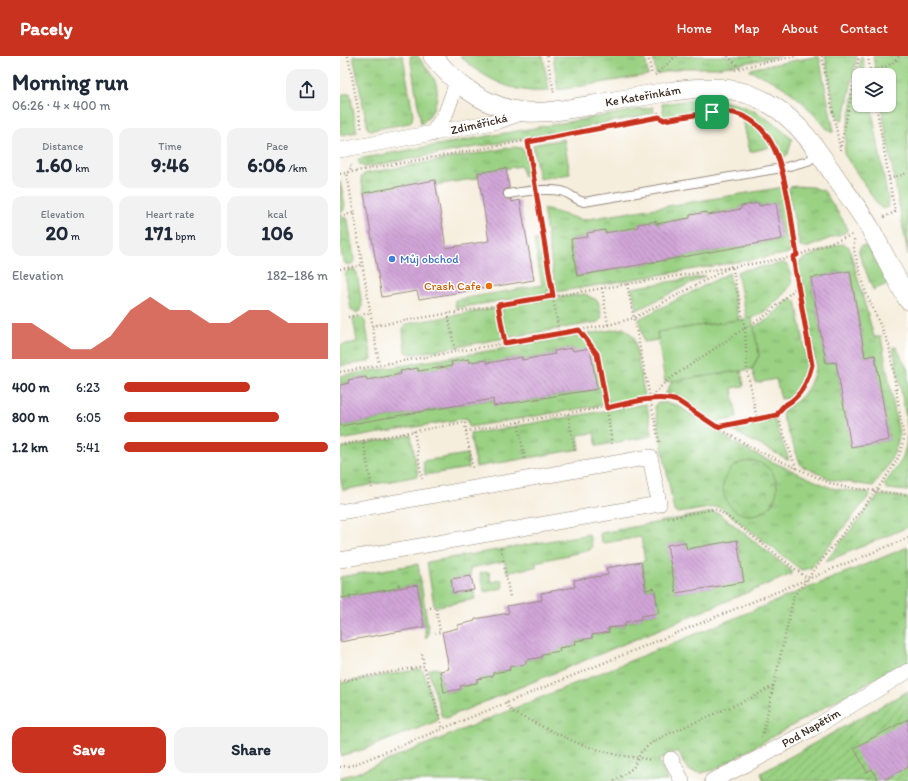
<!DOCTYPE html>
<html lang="en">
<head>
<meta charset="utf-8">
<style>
	:root { --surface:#fff; --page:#f2f2f3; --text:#1f2937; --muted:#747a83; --accent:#c8321e }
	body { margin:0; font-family:Itim,sans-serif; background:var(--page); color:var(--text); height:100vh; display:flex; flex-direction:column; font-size:15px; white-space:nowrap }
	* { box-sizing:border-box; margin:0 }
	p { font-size:13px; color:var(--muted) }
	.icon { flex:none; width:22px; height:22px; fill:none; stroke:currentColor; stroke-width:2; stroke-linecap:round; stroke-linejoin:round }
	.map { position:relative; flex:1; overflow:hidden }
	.details { display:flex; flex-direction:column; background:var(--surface); width:340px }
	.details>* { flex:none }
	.tools { position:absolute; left:512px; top:12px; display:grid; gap:8px }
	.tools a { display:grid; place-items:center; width:44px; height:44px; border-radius:8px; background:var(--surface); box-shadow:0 1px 3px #0004; font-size:20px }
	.pin { position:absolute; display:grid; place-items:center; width:34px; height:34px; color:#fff; margin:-17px; border-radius:8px; box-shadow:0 2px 6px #0006 }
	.round { display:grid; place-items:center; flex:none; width:42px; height:42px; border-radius:12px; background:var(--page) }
	.summary { display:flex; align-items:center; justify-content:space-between; height:68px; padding:0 12px }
	h1 { font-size:22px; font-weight:800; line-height:30px }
	.metrics { display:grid; grid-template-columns:repeat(3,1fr); gap:6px; height:68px; padding:4px 12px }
	.metrics div { display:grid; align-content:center; border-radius:10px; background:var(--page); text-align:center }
	.metrics b { font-size:20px; font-weight:800 }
	.metrics small { font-size:11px; font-weight:400 }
	.metrics p { font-size:11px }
	.chart { height:112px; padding:8px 12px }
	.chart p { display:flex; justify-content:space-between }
	.chart svg { width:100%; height:72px; margin-top:4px; fill:var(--accent); opacity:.7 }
	.cta { display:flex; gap:8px; margin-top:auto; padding:8px 12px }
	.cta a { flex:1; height:46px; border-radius:12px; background:var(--accent); color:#fff; font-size:16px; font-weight:800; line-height:46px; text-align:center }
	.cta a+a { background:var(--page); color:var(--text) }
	ul { padding:0 12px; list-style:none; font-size:13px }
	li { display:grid; grid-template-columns:64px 48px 1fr; align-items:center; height:30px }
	li i { height:10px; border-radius:5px; background:var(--accent) }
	header { display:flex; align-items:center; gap:24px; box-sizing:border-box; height:56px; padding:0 20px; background:var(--accent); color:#fff }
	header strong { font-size:19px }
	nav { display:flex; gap:22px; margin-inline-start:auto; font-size:14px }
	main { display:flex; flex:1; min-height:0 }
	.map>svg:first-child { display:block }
</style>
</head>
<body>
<header>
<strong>Pacely</strong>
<nav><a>Home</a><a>Map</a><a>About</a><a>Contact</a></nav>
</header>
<main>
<section class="details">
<div class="summary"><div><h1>Morning run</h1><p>06:26 · 4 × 400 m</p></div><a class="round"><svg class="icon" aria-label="share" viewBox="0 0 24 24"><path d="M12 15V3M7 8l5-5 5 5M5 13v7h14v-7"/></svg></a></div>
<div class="metrics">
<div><p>Distance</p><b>1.60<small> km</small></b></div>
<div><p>Time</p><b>9:46</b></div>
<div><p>Pace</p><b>6:06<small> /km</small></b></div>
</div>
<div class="metrics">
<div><p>Elevation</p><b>20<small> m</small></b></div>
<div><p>Heart rate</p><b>171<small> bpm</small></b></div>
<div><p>kcal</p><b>106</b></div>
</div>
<div class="chart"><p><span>Elevation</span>182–186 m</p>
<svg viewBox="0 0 160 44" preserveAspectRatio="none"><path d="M0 44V22L10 22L20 30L30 38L40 38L50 30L60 14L70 6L80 14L90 14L100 22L110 22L120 14L130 14L140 22L150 22L160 22V44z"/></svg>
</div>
<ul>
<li><b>400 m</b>6:23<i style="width:62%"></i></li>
<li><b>800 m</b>6:05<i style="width:76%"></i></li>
<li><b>1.2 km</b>5:41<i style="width:100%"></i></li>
</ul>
<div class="cta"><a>Save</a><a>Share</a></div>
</section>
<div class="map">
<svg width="568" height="725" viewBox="0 0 568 725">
	<defs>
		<pattern id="grass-tufts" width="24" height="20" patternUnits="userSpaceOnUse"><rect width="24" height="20" fill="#9ad183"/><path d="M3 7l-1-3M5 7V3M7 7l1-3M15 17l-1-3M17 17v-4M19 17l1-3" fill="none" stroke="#7faa6b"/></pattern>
		<pattern id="park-crowns" width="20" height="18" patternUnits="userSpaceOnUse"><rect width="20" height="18" fill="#9ad183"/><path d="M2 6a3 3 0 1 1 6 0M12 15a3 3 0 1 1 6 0" fill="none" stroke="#7faa6b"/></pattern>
		<pattern id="garden-furrows" width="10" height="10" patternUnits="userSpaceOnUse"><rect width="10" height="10" fill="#9ad183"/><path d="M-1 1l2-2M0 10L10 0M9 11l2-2" fill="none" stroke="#7faa6b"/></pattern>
		<pattern id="building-back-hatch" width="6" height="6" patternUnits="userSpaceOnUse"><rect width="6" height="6" fill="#d1a5d8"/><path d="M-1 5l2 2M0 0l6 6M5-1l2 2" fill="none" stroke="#ab87af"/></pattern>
	</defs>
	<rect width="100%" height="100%" fill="#fff"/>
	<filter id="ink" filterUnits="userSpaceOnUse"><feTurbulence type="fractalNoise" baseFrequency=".025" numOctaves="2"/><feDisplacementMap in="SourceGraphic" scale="8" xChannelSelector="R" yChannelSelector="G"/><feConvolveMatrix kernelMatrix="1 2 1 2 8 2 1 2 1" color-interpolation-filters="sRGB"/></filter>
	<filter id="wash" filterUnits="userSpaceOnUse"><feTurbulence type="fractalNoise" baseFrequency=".012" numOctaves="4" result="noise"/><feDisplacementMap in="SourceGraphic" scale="16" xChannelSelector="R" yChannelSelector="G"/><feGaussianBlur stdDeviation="0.9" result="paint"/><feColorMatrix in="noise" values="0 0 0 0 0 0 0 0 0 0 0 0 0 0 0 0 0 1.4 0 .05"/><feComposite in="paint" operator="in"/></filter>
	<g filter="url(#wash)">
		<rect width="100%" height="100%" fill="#f6eedd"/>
		<path fill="url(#grass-tufts)" stroke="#6a7e50" fill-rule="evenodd" d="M 13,0 L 63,0 L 73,59 L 72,64 L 69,67 L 32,74 L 28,73 Z
			M 70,0 L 78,0 C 83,8 90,15 94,23 C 102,39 94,58 81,68 Z
			M 120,0 L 203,0 L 209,35 C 175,38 145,24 120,0 Z
			M 213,0 L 305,0 L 308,19 L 218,34 Z
			M 313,0 L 441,0 L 377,12 L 343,12 L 316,18 Z
			M 479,0 L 493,71 L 493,76 L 490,76 C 482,68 475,59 467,51 C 452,35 431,22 410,15 L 410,14 L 414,12 Z
			M 485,0 L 517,0 L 505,58 L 503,63 L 501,64 L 496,59 Z
			M 521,0 L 522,0 L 526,19 L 519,19 L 519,49 L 531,49 L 548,144 L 548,151 L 546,152 L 541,152 L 538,149 L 504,98 L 506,79 Z
			M 533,0 L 568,0 L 568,199 L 541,49 L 549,49 L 549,19 L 536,19 Z
			M 10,37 L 17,76 L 0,79 L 0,39 Z
			M 364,44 C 405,45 422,57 452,83 L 448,98 L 442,103 C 413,40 382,52 324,62 L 322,48 L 343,45 Z
			M 313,51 L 314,57 L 312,58 L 192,81 L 25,111 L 20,109 L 18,103 Z
			M 402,60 L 418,72 L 431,91 L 410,96 Z
			M 224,83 L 230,118 L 199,123 L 193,90 L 196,88 Z
			M 173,91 L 182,92 L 185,95 L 190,124 L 183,119 L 181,110 L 138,117 L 138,122 L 96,129 L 95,125 L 24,137 L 21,122 L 24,118 L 28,117 Z
			M 0,125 L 5,148 L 4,154 L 0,157 Z
			M 456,130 L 472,131 L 484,135 L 506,169 L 507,173 L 506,176 L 466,192 L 460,191 L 448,133 L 450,131 Z
			M 444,131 L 454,193 L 452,196 L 451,197 L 216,236 L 203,152 L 242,164 ZM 418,147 L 419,150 L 436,147 L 442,183 L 237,220 L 231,183 L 248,181 L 247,177 L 264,174 L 265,177 L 298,172 L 298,168 L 316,165 L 316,168 L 350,162 L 350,159 L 367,156 L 368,159 L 401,153 L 401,150 Z
			M 0,161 L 5,161 L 8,165 L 14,203 L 13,207 L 8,209 L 3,206 L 0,190 Z
			M 200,183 L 210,237 L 116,252 L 115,244 L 202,229 L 194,184 Z
			M 504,188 L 509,191 L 534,281 L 541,281 L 559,379 C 556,400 545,414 533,430 L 493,424 L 462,410 L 460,407 L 442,359 C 445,350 451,350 458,344 C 468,336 474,321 476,308 L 458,210 L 458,207 L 463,203 L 496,189 ZM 510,215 L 525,301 L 535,299 L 549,384 L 511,391 L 496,306 L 486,307 L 471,222 Z
			M 521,190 L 526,190 L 529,192 L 547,228 L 533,234 L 519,197 L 519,194 Z
			M 444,207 L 449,210 L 452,229 C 439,242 426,260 407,263 L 397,217 L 398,215 Z
			M 12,213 L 15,214 L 17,217 L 22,249 L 21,255 L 16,257 L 11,254 L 5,219 L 8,214 Z
			M 389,217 L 399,264 L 317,276 L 318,284 L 304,286 L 299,263 Z
			M 365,220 L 297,254 L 292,232 Z
			M 245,238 L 258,245 L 262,262 L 258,266 L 74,298 L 68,297 L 65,295 L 63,273 L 66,268 L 207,243 Z
			M 450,243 L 456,245 L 468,308 L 456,335 L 448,342 L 441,343 L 436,323 L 416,327 L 412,313 L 419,299 L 413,271 L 427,264 Z
			M 21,261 L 25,265 L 32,303 L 27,306 L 0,310 L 0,289 L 17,286 L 13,262 Z
			M 284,272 L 294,281 L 305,342 L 129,371 L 127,362 L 0,384 L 0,370 L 153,343 L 154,350 L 257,333 L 232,292 L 214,295 L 215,298 L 182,304 L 181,301 L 164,304 L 164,307 L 147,310 L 146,304 L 129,306 L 129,303 L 111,306 L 112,310 L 78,315 L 78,312 L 60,315 L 61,318 L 27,324 L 26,321 L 9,324 L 9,327 L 0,329 L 0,320 Z
			M 553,291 L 556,291 L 568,314 L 568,435 L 547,433 L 544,429 L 562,404 L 566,390 L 568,373 Z
			M 401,314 L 404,330 L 392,332 L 397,362 L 376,366 L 339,340 L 325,339 L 332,325 Z
			M 317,347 L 328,347 L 337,349 L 395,387 L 413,397 L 491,432 L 504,434 L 529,437 L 530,439 L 471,512 L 461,514 L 380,451 L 375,451 L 339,457 L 334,455 L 315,352 L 315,349 Z
			M 305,348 L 307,349 L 312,378 L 311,380 L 257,390 L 254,377 L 238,379 L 240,393 L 136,411 L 130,378 Z
			M 434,363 L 449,404 L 387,372 Z
			M 71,379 L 78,420 L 3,434 L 0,420 L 0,392 Z
			M 127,398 L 129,412 L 85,419 L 83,405 Z
			M 541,439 L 568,442 L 568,471 L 485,506 L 537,441 Z
			M 373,456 L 380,458 L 452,515 L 452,518 L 106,662 L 102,661 L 88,614 L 95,612 L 99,613 L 104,636 L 120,633 L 120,630 L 137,627 L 137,623 L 153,620 L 153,617 L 170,614 L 169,611 L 186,604 L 202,601 L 202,598 L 220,594 L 219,592 L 236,589 L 235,585 L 252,582 L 252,579 L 269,576 L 268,572 L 285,570 L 285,566 L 301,563 L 301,560 L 318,557 L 314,532 L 306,534 L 301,506 L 305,505 L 301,481 L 264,487 L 261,485 L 260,479 L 261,477 ZM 397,484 L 404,525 L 336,537 L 328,489 L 345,486 L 347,493 Z
			M 249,478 L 252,491 L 250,494 L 196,506 L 196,511 L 167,516 L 165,505 L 130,512 L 131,520 L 111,523 L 113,537 L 134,534 L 135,543 L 99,550 L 94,549 L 87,506 Z
			M 568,491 L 568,609 L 559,609 L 374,714 L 361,717 L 350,715 L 344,708 L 338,695 L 319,704 L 327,725 L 0,725 L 0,721 L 14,718 Z
			M 78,508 L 89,578 L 86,582 L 77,529 L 59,532 L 57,528 L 58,532 L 9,541 L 8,537 L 7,541 L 0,542 L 0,521 Z
			M 149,516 L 151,526 L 162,524 L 163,532 L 144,536 L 140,517 Z
			M 81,613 L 84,616 L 98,662 L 97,665 L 22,694 L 0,700 L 0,627 Z"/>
		<path fill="url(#park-crowns)" stroke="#6a7e50" d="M383 432a27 27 0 1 1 54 0a27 27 0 1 1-54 0Z"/>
		<path fill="url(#garden-furrows)" stroke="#6a7e50" d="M 568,635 L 568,725 L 424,725 L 421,717 Z"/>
		<path fill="#9ad183" stroke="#6a7e50" d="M 412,262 L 419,299 L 412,313 L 325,326 L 317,276 Z"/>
		<g id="blocks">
			<path fill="url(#building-back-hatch)" d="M 166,112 L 169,132 L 164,134 L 163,139 L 166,143 L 171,143 L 172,146 L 180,144 L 194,224 L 79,243 L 77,235 L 42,241 L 24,137 L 95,124 L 106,192 L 149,185 L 138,117 Z
				M 418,147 L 419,150 L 436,147 L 442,183 L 237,220 L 231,183 L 248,181 L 247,177 L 265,174 L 265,177 L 298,171 L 298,168 L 316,165 L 316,168 L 350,162 L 350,159 L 367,156 L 368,159 L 385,156 L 401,153 L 401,150 Z
				M 510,215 L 525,301 L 535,299 L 549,384 L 511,391 L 496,306 L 486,307 L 471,222 Z
				M 232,292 L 233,295 L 250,292 L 257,333 L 154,350 L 153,343 L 0,370 L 0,329 L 9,327 L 8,324 L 26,321 L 27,324 L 61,318 L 60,315 L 78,312 L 78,315 L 112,310 L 111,306 L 129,303 L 129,306 L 146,304 L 147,307 L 182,301 L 182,304 L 215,298 L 214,295 Z
				M 397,484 L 404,526 L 336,537 L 327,489 L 345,486 L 347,493 Z
				M 301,506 L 306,534 L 314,532 L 319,557 L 301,560 L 301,563 L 285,566 L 285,570 L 268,572 L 269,576 L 252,579 L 252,582 L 235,585 L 236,589 L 219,592 L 220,595 L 202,598 L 202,601 L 186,604 L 186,608 L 169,611 L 170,614 L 153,617 L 153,620 L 137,623 L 137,627 L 120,630 L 121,633 L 104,636 L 100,615 L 109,613 L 102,576 L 118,572 L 118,569 L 135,565 L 135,563 L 169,557 L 167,550 L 202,544 L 201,537 L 235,531 L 234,524 L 268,519 L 266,512 Z
				M 131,520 L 134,534 L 113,537 L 111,523 Z
				M 77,529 L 84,571 L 0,586 L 0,542 Z
				M 568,663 L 568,711 L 542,725 L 538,725 L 532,713 L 527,716 L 514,692 Z"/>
		</g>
	</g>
	<g filter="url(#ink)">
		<use href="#blocks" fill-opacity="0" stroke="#988c7e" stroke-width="1"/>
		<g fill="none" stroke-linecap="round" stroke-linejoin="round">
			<g stroke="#988c7e" stroke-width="10">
				<path id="service" d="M 168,138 C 185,135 204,132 221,135 C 230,137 235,144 244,146 L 442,112 L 468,105 L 479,97"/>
			</g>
			<g stroke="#988c7e" stroke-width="16">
				<path id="minor" d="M 92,78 L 106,57 L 117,26
					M 0,94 L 159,65 L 184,56
					M 0,456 L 310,401 L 319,448 L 0,504
					M 331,703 L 342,725
					M 372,725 L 411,706 L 472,673 L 568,615"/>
			</g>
			<g stroke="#988c7e" stroke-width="20">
				<path id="tertiary" d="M 93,0 C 112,25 140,47 172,54 C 198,60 227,53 253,49 C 278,44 302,40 327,36 C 365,30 398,28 433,50 C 460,67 478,95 496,122 C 507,138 520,155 530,172 C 543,196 555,220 568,244"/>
			</g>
			<path stroke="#988c7e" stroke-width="2.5" stroke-dasharray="1 3" stroke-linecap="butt" d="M 8,0 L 22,74
				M 207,0 L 214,37
				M 308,0 L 312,19
				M 388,0 L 400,12
				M 482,0 L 500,92
				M 528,0 L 531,19
				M 395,14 L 408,10 L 457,0
				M 530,15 C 541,12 553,10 559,0
				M 315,19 L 336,0
				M 536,49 L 555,156 L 544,161
				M 319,61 L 324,64 C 377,55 411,41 438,100
				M 188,86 L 194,121
				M 500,94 L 519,0
				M 11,109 L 12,111 L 7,117 L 39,308
				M 0,118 L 319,61 L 318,56
				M 549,123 L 568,117
				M 445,124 L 457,199
				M 198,147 L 219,278
				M 0,160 L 14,157
				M 453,201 L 472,309 L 465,328 L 459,338 L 454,343 L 441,352 L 437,359 L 456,412
				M 0,213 L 22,209
				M 287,228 L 319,386
				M 262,232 L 268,269
				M 158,249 L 165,287
				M 108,257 L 115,296
				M 8,261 L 30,257
				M 32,270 L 453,201 L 512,179
				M 405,272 L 407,314 L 417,363
				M 239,274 L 257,298 L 267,352 L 272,390
				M 0,316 L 268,269 L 294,262 L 392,210 L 405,272 L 428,258 L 458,230
				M 310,343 L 325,326 L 405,272
				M 228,358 L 235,396
				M 178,366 L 185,405
				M 377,371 L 437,359
				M 74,375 L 82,423
				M 126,375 L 133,414
				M 23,384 L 32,432
				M 0,389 L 125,366 L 126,375 L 310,343 L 325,342 L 338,345 L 377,371 L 416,394 L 492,428 L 504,431 L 568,439
				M 328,462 L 375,453 L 380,455 L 467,522
				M 161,492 L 170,542
				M 90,552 L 96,551 L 100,576 L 95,577
				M 82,598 L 84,610
				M 0,625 L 84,610 L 103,673
				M 166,647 L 172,656 L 205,672 L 242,689 L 277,699 L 314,704
				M 422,681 L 454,540 L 536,435 L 553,411 L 559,400 L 564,383 L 549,289 L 526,237 L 514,194 L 514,183
				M 0,711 L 13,709 L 166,647 L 568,482
				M 274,725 L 293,712 L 301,696 L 311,687 L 326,679 L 411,642 L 433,630"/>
			<use href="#service" stroke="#fff" stroke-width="8"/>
			<use href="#minor" stroke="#fff" stroke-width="15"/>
			<use href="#tertiary" stroke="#fff" stroke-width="19"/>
		</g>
	</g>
	<g fill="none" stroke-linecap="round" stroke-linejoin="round" filter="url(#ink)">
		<g stroke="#fff" stroke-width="8">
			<path id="route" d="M 379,55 C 432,57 441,105 449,148 C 452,165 454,182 457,199 L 453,201 L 472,309 C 469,321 465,333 455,342 C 448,349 442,348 437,359 L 377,371 L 338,345 C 316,338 289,347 267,352 L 257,298 L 239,274 L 165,287 L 158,249 L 213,240 L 188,86 L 319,61 L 324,64 Z"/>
		</g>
		<use href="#route" stroke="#c8321e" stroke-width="5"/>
	</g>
	<circle fill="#3f7fe0" stroke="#fff" stroke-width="1.5" cx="52" cy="203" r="4"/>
	<circle fill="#e8710a" stroke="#fff" stroke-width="1.5" cx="149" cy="230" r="4"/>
	<g text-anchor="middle" stroke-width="3" stroke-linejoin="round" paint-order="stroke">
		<g font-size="12" fill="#3b2a1e" stroke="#fff">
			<text transform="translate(303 40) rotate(-10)" y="4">Ke Kateřinkám</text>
			<text transform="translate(139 68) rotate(-13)" y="4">Zdiměřická</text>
			<text transform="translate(471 672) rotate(-30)" y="4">Pod Napětím</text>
		</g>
		<g font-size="12" fill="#366cbe" stroke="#fff" text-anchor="start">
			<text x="60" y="207">Můj obchod</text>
		</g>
		<g font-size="12" fill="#c56008" stroke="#fff" text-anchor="end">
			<text x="141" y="234">Crash Cafe</text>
		</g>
	</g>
</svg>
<div class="tools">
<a><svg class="icon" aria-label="layers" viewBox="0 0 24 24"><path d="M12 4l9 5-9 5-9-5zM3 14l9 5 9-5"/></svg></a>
</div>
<div class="pin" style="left:372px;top:56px;background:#1e9e55"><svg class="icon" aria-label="arrive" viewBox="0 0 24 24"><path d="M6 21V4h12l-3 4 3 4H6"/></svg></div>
</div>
</main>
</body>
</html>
